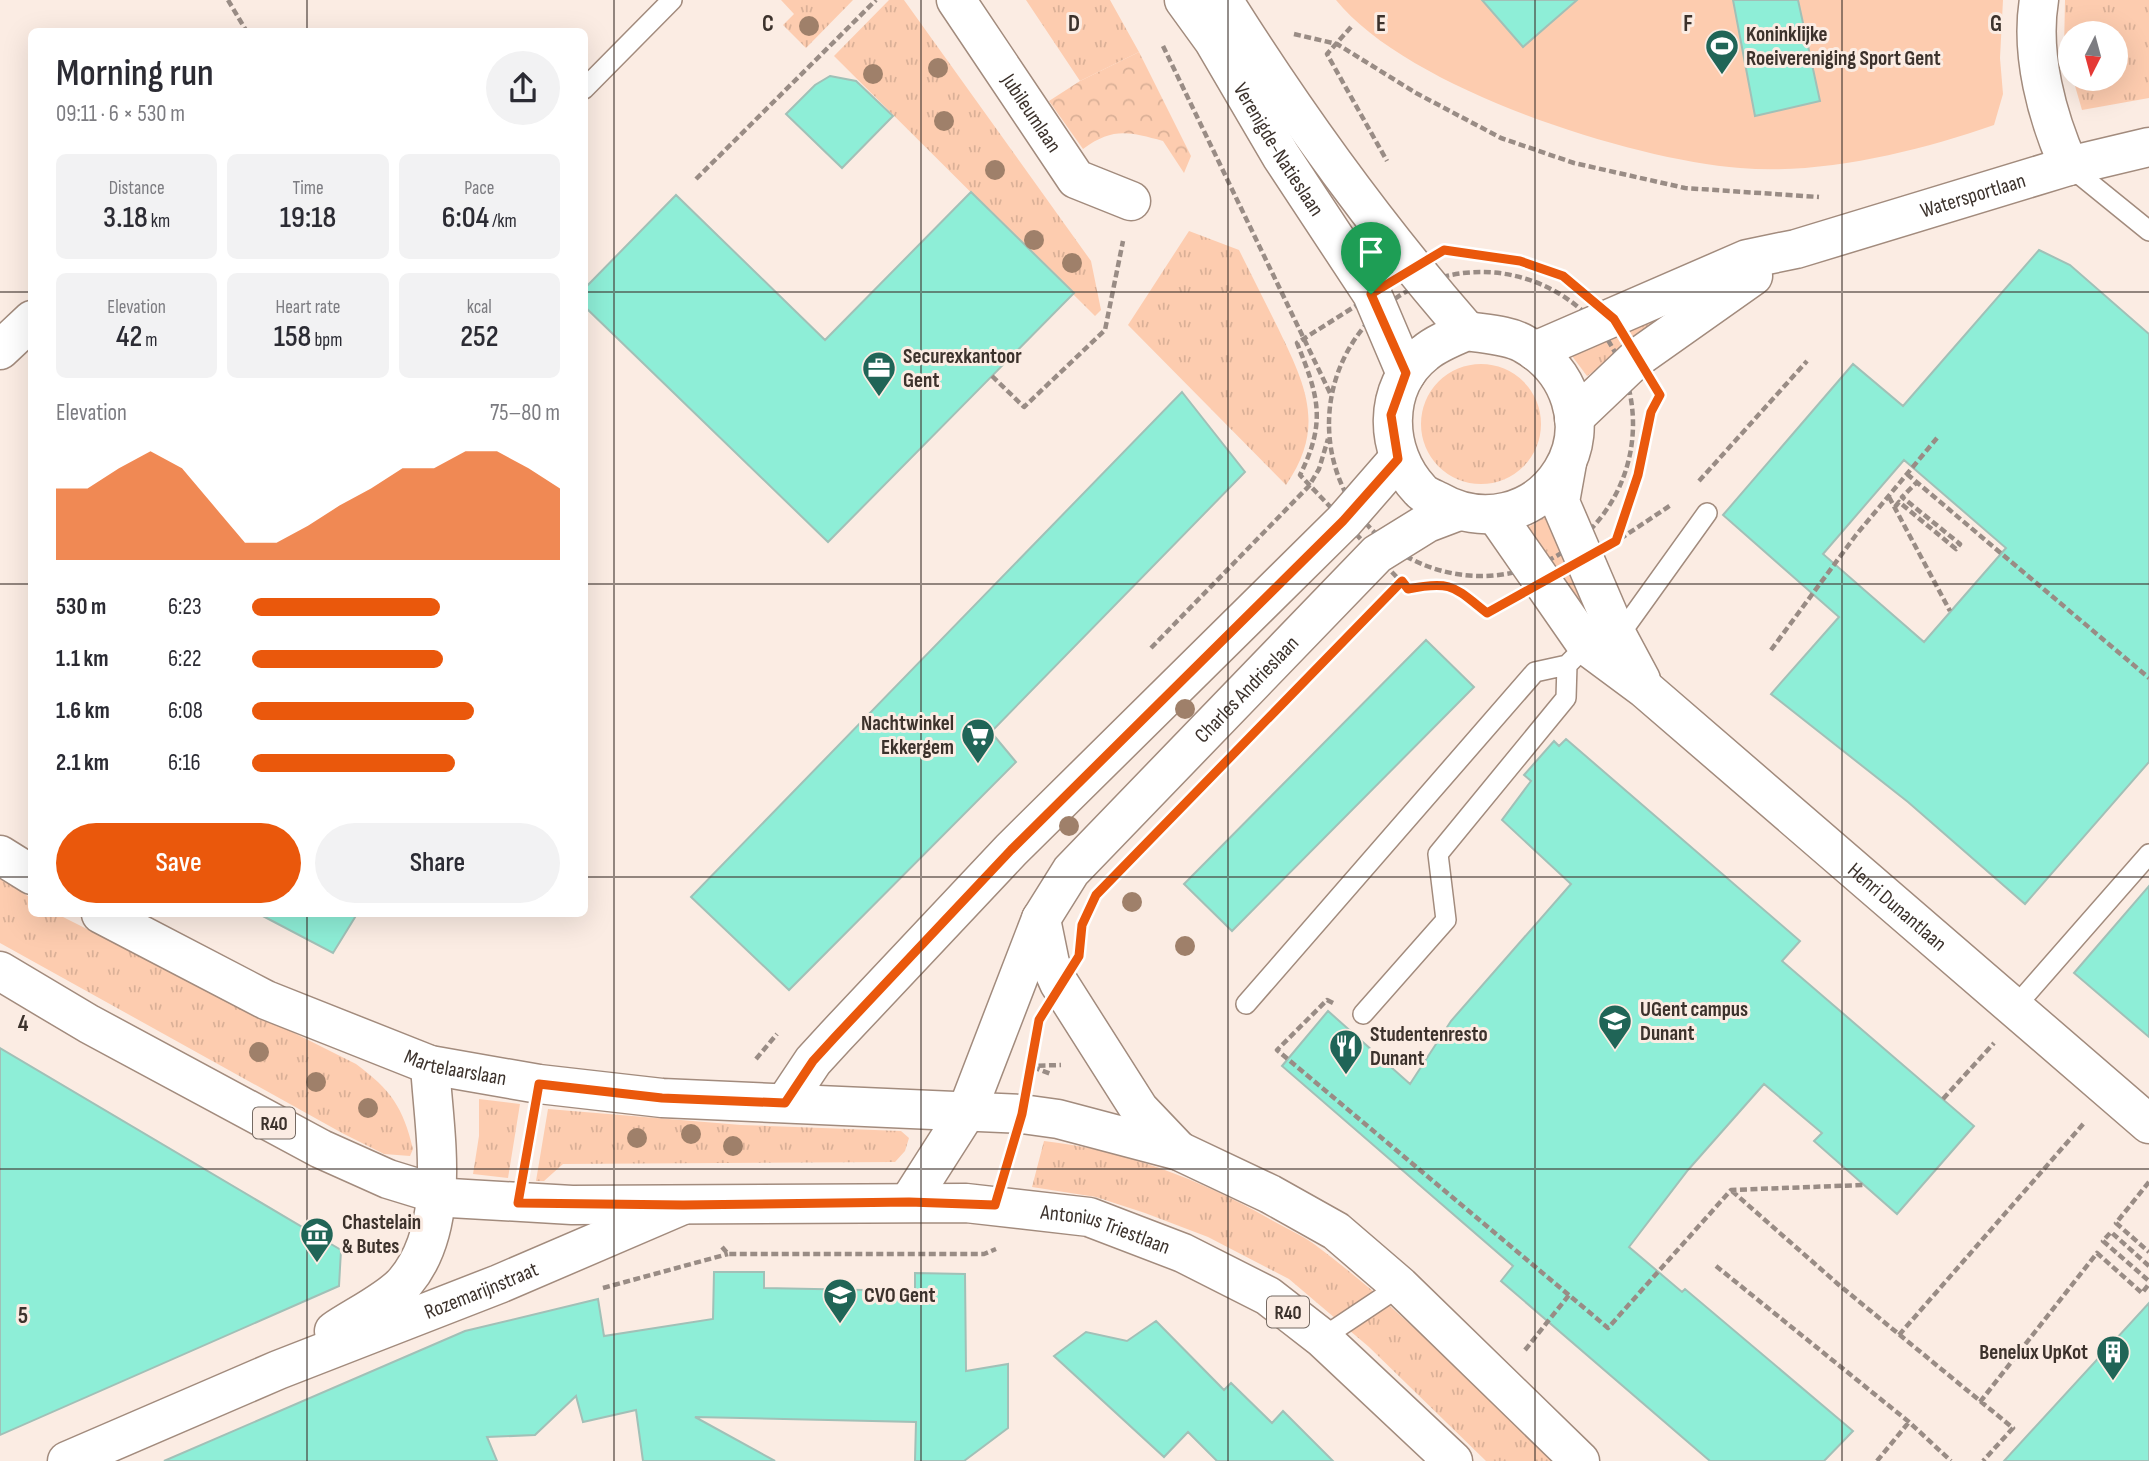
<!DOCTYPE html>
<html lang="en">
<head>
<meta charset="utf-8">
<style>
	:root { --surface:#fff; --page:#f2f2f3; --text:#2b2b33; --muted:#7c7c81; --accent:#ea580c }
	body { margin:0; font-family:"Sofia Sans Condensed",sans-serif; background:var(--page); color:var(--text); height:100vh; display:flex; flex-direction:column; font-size:26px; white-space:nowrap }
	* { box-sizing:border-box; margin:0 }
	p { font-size:23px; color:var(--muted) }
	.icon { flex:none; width:38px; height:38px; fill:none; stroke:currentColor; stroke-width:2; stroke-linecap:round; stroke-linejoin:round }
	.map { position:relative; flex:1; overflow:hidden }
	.drawer { position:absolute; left:28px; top:28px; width:560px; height:889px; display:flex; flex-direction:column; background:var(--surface); border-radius:10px; box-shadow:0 7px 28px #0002 }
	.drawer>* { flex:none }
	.needle { width:46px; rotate:186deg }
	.fabs { position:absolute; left:2058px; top:21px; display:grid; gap:14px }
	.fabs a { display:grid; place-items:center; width:70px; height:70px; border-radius:50%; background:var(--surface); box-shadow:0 7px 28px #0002; font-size:35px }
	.pin { position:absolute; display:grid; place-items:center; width:60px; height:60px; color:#fff; margin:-72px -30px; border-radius:50% 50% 50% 0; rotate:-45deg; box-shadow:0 0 7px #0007 }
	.pin .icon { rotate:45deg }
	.round { display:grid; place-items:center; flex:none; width:74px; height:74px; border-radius:37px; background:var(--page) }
	.overview { display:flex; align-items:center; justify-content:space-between; height:119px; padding:0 28px }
	h1 { font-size:38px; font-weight:600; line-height:52px }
	.figures { display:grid; grid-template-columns:repeat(3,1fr); gap:10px; height:119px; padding:7px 28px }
	.figures div { display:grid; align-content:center; border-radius:10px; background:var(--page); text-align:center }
	.figures b { font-size:30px; font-weight:600 }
	.figures small { font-size:19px; font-weight:400 }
	.figures p { font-size:19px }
	.chart { height:196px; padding:14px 28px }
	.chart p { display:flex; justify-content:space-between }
	.chart svg { width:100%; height:126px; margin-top:7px; fill:var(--accent); opacity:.7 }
	.primary-button { display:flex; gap:14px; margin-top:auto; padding:14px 28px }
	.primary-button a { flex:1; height:80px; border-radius:42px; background:var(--accent); color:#fff; font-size:28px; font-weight:600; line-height:80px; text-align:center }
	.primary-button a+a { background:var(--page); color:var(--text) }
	ul { padding:0 28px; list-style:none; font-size:23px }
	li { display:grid; grid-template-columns:112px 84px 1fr; align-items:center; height:52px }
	li i { height:18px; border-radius:9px; background:var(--accent) }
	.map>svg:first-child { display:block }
</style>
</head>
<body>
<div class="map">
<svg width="2149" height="1461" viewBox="0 0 2149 1461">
	<defs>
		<pattern id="grass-tufts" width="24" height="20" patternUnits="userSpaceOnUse" patternTransform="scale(1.75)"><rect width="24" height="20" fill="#fdccaf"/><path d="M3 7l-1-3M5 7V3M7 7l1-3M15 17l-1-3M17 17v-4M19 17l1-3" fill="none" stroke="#dab097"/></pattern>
		<pattern id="forest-crowns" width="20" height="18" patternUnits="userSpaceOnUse" patternTransform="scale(1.75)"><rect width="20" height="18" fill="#fdccaf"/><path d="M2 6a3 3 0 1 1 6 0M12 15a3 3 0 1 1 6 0" fill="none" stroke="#dab097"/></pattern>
	</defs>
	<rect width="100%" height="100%" fill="#fbece3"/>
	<path fill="url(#grass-tufts)" d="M 781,0 L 853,0 L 806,48 L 783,25 L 794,14 Z
		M 889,0 L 904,0 L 1091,261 L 1101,310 L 1095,316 L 834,56 Z
		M 1026,0 L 1110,0 L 1139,52 L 1080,81 Z
		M 2065,0 L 2149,0 L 2149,98 L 2082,110 L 2073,79 L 2116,79 L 2116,33 L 2070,33 L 2070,70 L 2064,50 Z
		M 1189,231 L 1239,250 C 1252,276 1265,302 1278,328 C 1306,386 1326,427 1286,485 L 1128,325 Z
		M 1662,309 L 1671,318 L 1587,376 L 1572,356 L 1573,348 Z
		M1421 424a60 60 0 1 1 120 0a60 60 0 1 1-120 0Z
		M 1547,516 L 1593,612 L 1585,617 L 1527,528 Z
		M 0,879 L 31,898 L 32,914 L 57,914 L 356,1064 C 391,1090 403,1107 413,1149 L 410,1156 L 384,1154 L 342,1133 L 0,943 Z
		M 479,1099 L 520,1104 L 508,1178 L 473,1174 L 479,1136 Z
		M 548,1109 L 741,1125 L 901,1131 L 909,1138 L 905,1151 L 895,1162 L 563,1164 L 544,1181 L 536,1181 Z
		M 1044,1141 C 1124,1150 1199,1179 1268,1218 C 1283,1227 1300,1234 1314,1244 C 1400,1308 1476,1388 1554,1461 L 1486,1461 L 1369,1347 L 1289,1279 L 1208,1237 L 1145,1213 L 1096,1197 L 1032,1187 Z"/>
	<path fill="url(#forest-crowns)" d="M 1139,52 L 1191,156 L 1184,173 L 1163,141 C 1129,132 1113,127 1083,149 L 1049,101 L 1080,81 Z"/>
	<path fill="#fdccaf" d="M 1336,0 L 2003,0 L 2000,58 L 2003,94 L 1994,125 C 1916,152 1822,175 1740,168 C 1628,159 1407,88 1336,0 Z"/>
	<path fill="#8eeed7" stroke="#a1c0b7" stroke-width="2" fill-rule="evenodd" d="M 1482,0 L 1577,0 L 1523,47 Z
		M 1733,0 L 1798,0 L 1820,101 L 1755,116 Z
		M 830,76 L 856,81 L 893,116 L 842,168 L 786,114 L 815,85 Z
		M 971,192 L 1074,293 L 828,542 L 584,306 L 584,289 L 676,195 L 825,340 Z
		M 2039,250 L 2070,265 L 2149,334 L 2149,762 L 2025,904 L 1908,802 L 1771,694 L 1839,617 L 1723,515 L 1853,364 L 1903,406 ZM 1904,460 L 2006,548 L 1924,642 L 1823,554 Z
		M 1182,392 L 1245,472 L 991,732 L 1016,762 L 789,990 L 691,897 Z
		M 1426,640 L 1474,687 L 1232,931 L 1184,884 Z
		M 1566,739 L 1800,941 L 1782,961 L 1974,1126 L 1897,1214 L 1814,1141 L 1822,1133 L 1764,1084 L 1688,1170 L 1629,1247 L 1682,1292 L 1685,1289 L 1853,1431 L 1824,1461 L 1710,1461 L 1501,1281 L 1513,1266 L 1282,1066 L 1328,1011 L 1410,1084 L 1451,1021 L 1571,884 L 1502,820 L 1531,781 L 1524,775 L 1554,741 L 1559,746 Z
		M 2149,886 L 2149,1037 L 2074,973 Z
		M 259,914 L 357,914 L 333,953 Z
		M 0,1048 L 341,1250 L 339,1286 L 0,1435 Z
		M 714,1272 L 764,1272 L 764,1288 L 915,1291 L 915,1273 L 965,1274 L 966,1371 L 1008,1364 L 1008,1428 L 964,1461 L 915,1461 L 916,1422 L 695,1417 L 775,1461 L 643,1461 L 636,1410 L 583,1422 L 576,1396 L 535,1435 L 487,1437 L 497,1461 L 164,1461 L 465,1331 L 598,1299 L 604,1336 L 713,1319 Z
		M 2149,1303 L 2149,1461 L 2004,1461 Z
		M 1156,1321 L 1224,1390 L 1231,1383 L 1272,1423 L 1283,1411 L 1333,1461 L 1217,1461 L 1188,1432 L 1164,1457 L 1054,1356 L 1086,1332 L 1127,1341 Z"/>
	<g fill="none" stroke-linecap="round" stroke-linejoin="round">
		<g stroke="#a28b7d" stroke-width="22">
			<path id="lane" d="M 584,89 L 672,0
				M 2069,166 L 2149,231
				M 1618,637 L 1707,513
				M 1246,1004 L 1535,672 L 1567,665
				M 2014,1008 L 2149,854
				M 1363,1014 L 1446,920 L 1438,854 L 1566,698 L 1567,665 L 1574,658
				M 1322,1338 L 1400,1286"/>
		</g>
		<g stroke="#a28b7d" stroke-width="41">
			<g id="street">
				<path id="s1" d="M 956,0 L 1076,179 L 1131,201"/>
				<path d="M 2039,0 C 2030,54 2047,117 2069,166"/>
				<path d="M 0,350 L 32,320"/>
			</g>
		</g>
		<g stroke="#a28b7d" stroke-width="41">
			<g id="secondary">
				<path id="s2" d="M 1184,0 L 1213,40 L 1281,156 L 1372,294 L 1406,374"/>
				<path d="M 1223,0 C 1296,116 1377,228 1467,331"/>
				<path d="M 1467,331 C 1485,334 1509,335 1524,344 C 1569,369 1590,425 1562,471 C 1535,515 1481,526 1438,501 C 1432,498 1424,495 1420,490 C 1384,452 1382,387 1425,353 C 1437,343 1453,337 1467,331 Z"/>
				<path id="s3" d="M 1535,351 L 1747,259 L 1796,249 L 2069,166 L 2149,147"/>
				<path d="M 1574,418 L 1637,358 L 1753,276"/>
				<path d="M 1567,463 L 1560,502 L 1618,637 L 1641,680"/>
				<path id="s4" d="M 1496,515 L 1587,646 L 1645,689 L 2149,1124"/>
				<path d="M 1041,919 L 1050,963 L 1059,983 L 1139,1109 L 1179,1151"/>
				<path d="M 785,1103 L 813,1061 L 835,1037 L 1011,850 L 1344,521 L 1398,459"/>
				<path id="s5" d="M 909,1202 L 967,1111 L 1041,919 L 1071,871 L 1377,554 L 1427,523 L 1456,512"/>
				<path d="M 334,1331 C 354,1317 390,1300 405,1282 C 453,1225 434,1133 430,1065"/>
				<path id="s6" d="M 67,1461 L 278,1370 L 499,1284 L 683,1205"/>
			</g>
		</g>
		<g stroke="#a28b7d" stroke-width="41">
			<g id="primary">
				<path d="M 0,855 L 32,875"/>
				<path id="s7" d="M 101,914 L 266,1000 L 430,1065 L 539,1084 L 662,1098 L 1022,1114 L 1058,1119 L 1179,1151 L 1270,1194 L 1336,1231 L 1400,1286 L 1580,1461"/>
				<path id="s8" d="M 0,971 L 89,1024 L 321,1149 L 388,1179 L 450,1198 L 572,1205 L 966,1203 L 1089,1217 L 1183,1253 L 1268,1296 L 1322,1338 L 1453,1461"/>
			</g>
		</g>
		<path stroke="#998c85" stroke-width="4.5" stroke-dasharray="7 3.5" stroke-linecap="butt" d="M 228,0 L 247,32
			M 1351,27 L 1327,54 L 1387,161
			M 1294,34 L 1337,44 L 1416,93 L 1501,138 L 1574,163 L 1685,188 L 1819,197
			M 1163,46 L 1331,395
			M 696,179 L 876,0
			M 1444,250 L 1520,261 L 1563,277 L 1614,319 L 1660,395 L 1651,412 L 1638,475 L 1616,541 L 1487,613 C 1456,588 1450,580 1408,589 L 1300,475 C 1327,421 1318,395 1297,343 Z
			M1329 424a152 152 0 1 1 304 0a152 152 0 1 1-304 0Z
			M 992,376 L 1024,407 L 1105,330 L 1123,241
			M 1907,474 L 2149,678
			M 1699,481 L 1807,361
			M 1889,497 L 1950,611
			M 1895,507 L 1899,502 L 1956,549 L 1960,544 L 1902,497 L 1917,482
			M 1620,539 L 1671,505
			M 1151,648 L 1309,486 L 1319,469 L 1328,439
			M 1771,650 L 1856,535 L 1937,438
			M 1333,1003 L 1327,1000 L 1277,1050 L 1608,1328 L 1731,1190 L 1863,1185
			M 756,1059 L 777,1034
			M 1028,1066 L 1061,1065
			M 1033,1067 L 1051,1074
			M 1943,1099 L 1994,1043
			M 526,1160 L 532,1124
			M 2149,1182 L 2116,1223 L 2149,1252
			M 1732,1191 L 1839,1285 L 2013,1428 L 1983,1461
			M 722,1247 L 728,1254 L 984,1254 L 996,1249
			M 1716,1266 L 1909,1422 L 1951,1461
			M 2149,1266 L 2111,1232 L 2103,1241 L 2149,1281
			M 603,1288 L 728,1254
			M 1899,1335 L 2085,1122
			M 1525,1350 L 1569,1295
			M 1980,1402 L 2097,1253 L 2142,1293 L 2149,1284
			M 1877,1461 L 1909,1422"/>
		<use href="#lane" stroke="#fff" stroke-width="19"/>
		<use href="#street" stroke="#fff" stroke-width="38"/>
		<use href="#secondary" stroke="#fff" stroke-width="38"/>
		<use href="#primary" stroke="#fff" stroke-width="38"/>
	</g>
	<g fill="#9f806a">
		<circle cx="809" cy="26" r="10"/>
		<circle cx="938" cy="68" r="10"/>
		<circle cx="873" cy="74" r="10"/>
		<circle cx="944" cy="121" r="10"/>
		<circle cx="995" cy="170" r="10"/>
		<circle cx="1034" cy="240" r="10"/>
		<circle cx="1072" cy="263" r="10"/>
		<circle cx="1185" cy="709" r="10"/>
		<circle cx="1069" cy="826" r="10"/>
		<circle cx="1132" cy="902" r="10"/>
		<circle cx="1185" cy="946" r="10"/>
		<circle cx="259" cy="1052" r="10"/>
		<circle cx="316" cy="1082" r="10"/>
		<circle cx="368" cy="1108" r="10"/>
		<circle cx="691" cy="1134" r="10"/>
		<circle cx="637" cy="1138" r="10"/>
		<circle cx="733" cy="1146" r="10"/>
	</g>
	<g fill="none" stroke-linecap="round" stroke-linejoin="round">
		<g stroke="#fff" stroke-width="14">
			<path id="route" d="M 1444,250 L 1520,261 L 1563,276 L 1614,319 L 1660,395 L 1651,412 L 1638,475 L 1616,541 L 1487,613 C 1454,587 1452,580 1408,589 L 1402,581 L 1096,895 L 1082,925 L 1079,956 L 1039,1020 L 1022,1114 L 995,1205 L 909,1202 L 683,1205 L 518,1203 L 539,1084 L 662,1098 L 785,1103 L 813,1061 L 835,1037 L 1011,850 L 1343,521 L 1398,459 L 1391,415 L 1406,373 L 1371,294 Z"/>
		</g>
		<use href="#route" stroke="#ea580c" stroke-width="9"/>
	</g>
	<path fill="none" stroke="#3c322c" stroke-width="2" stroke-opacity="0.55" d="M 307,0 L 307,32M 614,0 L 614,1461M 921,0 L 921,1461M 1228,0 L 1228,1461M 1535,0 L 1535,1461M 1842,0 L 1842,1461M 0,292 L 32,292M 584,292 L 2149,292M 0,584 L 32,584M 584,584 L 2149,584M 0,877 L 32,877M 584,877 L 2149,877M 307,914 L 307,1461M 0,1169 L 2149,1169"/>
	<defs>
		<g id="stadium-pin" transform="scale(1.75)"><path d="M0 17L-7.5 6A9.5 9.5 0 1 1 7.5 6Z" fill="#206557" stroke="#fbece3"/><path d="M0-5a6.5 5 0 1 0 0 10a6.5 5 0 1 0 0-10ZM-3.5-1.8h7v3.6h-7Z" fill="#fff"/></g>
		<g id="office-pin" transform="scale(1.75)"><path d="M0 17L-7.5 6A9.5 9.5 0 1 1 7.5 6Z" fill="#206557" stroke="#fbece3"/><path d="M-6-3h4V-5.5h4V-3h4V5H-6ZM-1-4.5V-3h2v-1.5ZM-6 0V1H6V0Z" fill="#fff"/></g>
		<g id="supermarket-pin" transform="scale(1.75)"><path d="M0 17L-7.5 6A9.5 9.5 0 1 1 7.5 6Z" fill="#206557" stroke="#fbece3"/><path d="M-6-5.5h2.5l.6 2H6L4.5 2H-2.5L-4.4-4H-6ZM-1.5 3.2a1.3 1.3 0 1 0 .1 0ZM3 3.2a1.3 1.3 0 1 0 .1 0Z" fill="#fff"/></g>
		<g id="university-pin" transform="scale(1.75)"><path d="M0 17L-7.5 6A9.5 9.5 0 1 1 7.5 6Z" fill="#206557" stroke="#fbece3"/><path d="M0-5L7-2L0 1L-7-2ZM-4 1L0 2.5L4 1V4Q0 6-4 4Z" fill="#fff"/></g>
		<g id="restaurant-pin" transform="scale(1.75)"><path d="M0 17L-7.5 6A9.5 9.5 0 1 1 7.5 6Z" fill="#206557" stroke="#fbece3"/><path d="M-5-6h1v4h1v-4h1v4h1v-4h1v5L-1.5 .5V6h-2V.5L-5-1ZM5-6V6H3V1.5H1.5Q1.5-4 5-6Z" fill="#fff"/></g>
		<g id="museum-pin" transform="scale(1.75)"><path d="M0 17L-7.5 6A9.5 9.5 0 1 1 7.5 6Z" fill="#206557" stroke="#fbece3"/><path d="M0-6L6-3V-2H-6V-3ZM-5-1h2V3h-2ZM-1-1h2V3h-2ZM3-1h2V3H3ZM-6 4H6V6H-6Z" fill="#fff"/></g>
		<g id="school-pin" transform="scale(1.75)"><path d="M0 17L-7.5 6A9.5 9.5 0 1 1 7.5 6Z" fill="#206557" stroke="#fbece3"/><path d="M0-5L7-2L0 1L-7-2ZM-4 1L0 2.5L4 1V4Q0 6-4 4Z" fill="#fff"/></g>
		<g id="building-pin" transform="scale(1.75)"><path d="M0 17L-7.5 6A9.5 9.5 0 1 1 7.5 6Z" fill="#206557" stroke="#fbece3"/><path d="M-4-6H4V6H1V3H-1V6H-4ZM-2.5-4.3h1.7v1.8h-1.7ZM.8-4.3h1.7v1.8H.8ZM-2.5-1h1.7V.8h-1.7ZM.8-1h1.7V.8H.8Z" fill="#fff"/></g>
	</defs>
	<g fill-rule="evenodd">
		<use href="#stadium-pin" x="1722" y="46"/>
		<use href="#office-pin" x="879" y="368"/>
		<use href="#supermarket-pin" x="978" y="735"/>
		<use href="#university-pin" x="1615" y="1021"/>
		<use href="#restaurant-pin" x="1346" y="1046"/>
		<use href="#museum-pin" x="317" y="1234"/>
		<use href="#school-pin" x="840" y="1295"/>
		<use href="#building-pin" x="2113" y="1352"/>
	</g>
	<g text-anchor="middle" stroke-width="6" stroke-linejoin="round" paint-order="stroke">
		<g fill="#fbece3" stroke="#756a63" stroke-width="2">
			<rect x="253" y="1107.5" width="42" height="31" rx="5"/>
			<rect x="1267" y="1296.5" width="42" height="31" rx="5"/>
		</g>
		<g font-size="19" font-weight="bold" fill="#3c322c">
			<text x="274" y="1130">R40</text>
			<text x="1288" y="1319">R40</text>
		</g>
		<g font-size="21" font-weight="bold" fill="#3c322c" stroke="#fbece3" text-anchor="start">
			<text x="1746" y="41">Koninklijke<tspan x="1746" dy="24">Roeivereniging Sport Gent</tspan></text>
			<text x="903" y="363">Securexkantoor<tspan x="903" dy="24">Gent</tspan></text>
			<text x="954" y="730" text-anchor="end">Nachtwinkel<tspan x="954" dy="24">Ekkergem</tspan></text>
			<text x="1640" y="1016">UGent campus<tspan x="1640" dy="24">Dunant</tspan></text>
			<text x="1370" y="1041">Studentenresto<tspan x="1370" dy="24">Dunant</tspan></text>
			<text x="342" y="1229">Chastelain<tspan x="342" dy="24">&amp; Butes</tspan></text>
			<text x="864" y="1302">CVO Gent</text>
			<text x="2088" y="1359" text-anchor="end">Benelux UpKot</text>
		</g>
		<g font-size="21" fill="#3c322c" stroke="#fbece3">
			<text dy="7" stroke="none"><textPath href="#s1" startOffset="136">Jubileumlaan</textPath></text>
			<text dy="7" stroke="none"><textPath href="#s2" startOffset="177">Verenigde-Natieslaan</textPath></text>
			<text dy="7" stroke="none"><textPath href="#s3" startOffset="466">Watersportlaan</textPath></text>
			<text dy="7" stroke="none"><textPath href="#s5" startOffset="623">Charles Andrieslaan</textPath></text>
			<text dy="7" stroke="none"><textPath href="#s4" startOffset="565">Henri Dunantlaan</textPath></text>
			<text dy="7" stroke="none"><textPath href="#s7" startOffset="388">Martelaarslaan</textPath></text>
			<text dy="7" stroke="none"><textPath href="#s8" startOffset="1164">Antonius Triestlaan</textPath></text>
			<text dy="7" stroke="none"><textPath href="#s6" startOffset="448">Rozemarijnstraat</textPath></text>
		</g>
	</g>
	<g font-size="23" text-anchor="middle" font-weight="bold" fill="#3c322c" stroke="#fbece3" stroke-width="6" stroke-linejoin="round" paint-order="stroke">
		<text x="768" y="31">C</text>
		<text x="1074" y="31">D</text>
		<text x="1381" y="31">E</text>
		<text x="1688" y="31">F</text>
		<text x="1996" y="31">G</text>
		<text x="23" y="1031">4</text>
		<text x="23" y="1323">5</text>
	</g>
</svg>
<div class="fabs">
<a><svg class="needle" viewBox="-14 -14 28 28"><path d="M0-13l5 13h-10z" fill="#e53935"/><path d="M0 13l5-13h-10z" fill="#7c7c81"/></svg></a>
</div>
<div class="pin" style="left:1371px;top:294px;background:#1e9e55"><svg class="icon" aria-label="arrive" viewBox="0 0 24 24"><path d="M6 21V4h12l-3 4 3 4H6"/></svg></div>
<section class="drawer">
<div class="overview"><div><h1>Morning run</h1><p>09:11 · 6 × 530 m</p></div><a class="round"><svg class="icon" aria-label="share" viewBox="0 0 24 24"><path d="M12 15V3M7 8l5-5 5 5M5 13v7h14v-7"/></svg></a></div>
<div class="figures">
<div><p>Distance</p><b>3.18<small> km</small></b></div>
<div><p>Time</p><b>19:18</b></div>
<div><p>Pace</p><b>6:04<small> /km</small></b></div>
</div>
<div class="figures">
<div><p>Elevation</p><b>42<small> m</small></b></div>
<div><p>Heart rate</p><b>158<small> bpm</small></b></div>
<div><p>kcal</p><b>252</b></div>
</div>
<div class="chart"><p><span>Elevation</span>75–80 m</p>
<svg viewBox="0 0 160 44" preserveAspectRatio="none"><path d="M0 44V19L10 19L20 12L30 6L40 12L50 25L60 38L70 38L80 32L90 25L100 19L110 12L120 12L130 6L140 6L150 12L160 19V44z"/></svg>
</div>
<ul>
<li><b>530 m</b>6:23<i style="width:61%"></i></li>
<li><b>1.1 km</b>6:22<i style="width:62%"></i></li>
<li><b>1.6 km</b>6:08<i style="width:72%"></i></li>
<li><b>2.1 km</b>6:16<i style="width:66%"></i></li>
</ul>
<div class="primary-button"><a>Save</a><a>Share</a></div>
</section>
</div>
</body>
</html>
